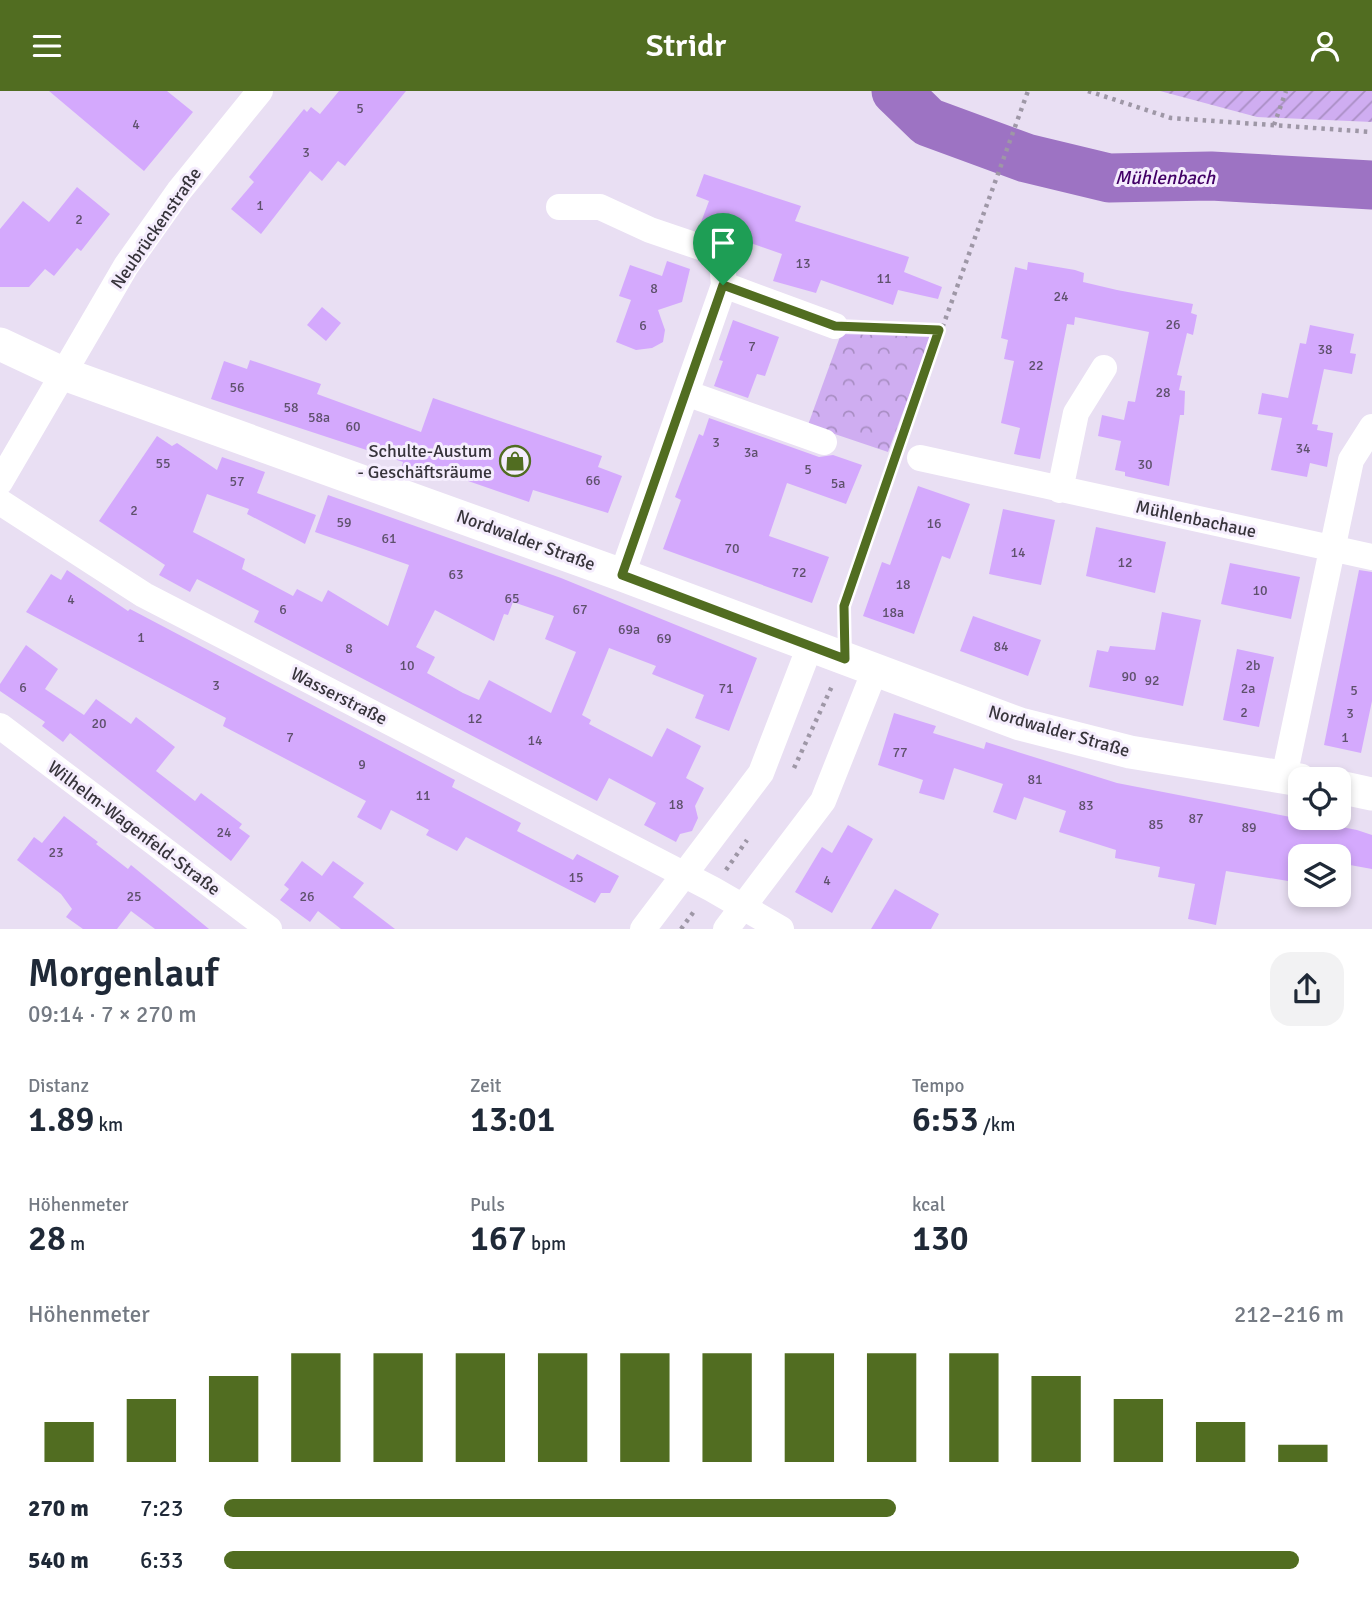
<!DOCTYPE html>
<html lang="de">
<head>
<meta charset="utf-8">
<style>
	:root { --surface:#fff; --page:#f2f2f3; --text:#1f2937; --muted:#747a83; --accent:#516d21 }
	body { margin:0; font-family:Signika,sans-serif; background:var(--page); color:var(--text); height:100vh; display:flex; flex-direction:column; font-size:26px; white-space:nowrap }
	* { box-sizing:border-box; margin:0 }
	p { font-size:23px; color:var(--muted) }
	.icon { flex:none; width:38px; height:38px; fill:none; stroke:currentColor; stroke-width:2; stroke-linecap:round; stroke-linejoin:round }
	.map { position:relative; height:838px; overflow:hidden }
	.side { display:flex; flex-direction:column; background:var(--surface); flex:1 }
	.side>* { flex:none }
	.buttons { position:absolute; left:1288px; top:676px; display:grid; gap:14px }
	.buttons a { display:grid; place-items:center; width:63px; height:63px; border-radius:14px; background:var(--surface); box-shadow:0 4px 10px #0003; font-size:35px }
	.pin { position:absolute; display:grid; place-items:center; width:60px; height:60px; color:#fff; margin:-72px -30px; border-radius:50% 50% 50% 0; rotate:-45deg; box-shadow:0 0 7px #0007 }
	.pin .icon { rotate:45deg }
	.round { display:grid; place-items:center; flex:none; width:74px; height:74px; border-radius:21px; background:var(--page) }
	.headline { display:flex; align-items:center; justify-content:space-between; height:119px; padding:0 28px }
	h1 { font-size:38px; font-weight:600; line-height:52px }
	.stats { display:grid; grid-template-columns:repeat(3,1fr); gap:10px; height:119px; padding:7px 28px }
	.stats div { display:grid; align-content:center }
	.stats b { font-size:35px; font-weight:600 }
	.stats small { font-size:19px; font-weight:400 }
	.stats p { font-size:19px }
	.chart { height:196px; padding:14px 28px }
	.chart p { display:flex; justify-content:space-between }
	.chart svg { width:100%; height:126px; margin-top:7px; stroke:var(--accent); stroke-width:6 }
	ul { padding:0 28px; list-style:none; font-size:23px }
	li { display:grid; grid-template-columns:112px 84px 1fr; align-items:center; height:52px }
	li i { height:18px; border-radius:9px; background:var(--accent) }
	header { display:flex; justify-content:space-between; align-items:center; height:91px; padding:0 28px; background:var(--accent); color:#fff; font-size:32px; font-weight:600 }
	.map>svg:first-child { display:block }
</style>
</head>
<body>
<header><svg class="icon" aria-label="menu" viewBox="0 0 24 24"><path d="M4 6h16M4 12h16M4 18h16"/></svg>Stridr<svg class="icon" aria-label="person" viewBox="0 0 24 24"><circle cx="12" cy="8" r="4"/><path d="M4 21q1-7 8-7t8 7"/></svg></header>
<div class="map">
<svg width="1372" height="838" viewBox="0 0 1372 838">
	<defs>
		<pattern id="park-crowns" width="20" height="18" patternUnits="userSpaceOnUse" patternTransform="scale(1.75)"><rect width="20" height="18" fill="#cfadf1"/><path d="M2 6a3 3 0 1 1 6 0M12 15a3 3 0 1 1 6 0" fill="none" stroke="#a98ec4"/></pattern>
		<pattern id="garden-furrows" width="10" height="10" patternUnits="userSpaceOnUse" patternTransform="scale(1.75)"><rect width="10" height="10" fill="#cfadf1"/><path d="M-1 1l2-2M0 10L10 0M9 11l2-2" fill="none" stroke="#a98ec4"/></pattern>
	</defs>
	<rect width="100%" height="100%" fill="#e9dff3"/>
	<path fill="url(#park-crowns)" d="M 841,243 L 931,246 L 888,361 L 808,334 Z"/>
	<path fill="url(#garden-furrows)" d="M 1160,0 L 1372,0 L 1372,31 L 1257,26 Z"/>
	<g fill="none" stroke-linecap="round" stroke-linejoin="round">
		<path stroke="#9d73c3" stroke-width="49" d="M 896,0 L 928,31 L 1026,67 L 1109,87 L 1211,85 L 1372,94"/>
	</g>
	<path fill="#d4a9fd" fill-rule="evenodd" d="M 49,0 L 167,0 L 193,21 L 144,80 Z
		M 339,0 L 406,0 L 345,75 L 338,70 L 322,90 L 310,80 L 261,143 L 231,118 L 254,91 L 249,86 L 304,18 L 307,21 L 311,16 L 320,23 Z
		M 704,83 L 801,115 L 795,130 L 909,166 L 904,181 L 942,196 L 938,208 L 898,199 L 893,214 L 821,189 L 816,202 L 773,190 L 782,163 L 700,134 L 709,110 L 696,105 Z
		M 77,96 L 110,123 L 81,160 L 77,157 L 54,185 L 45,178 L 29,196 L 0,196 L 0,138 L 23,110 L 49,131 Z
		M 667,170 L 690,178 L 682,211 L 658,219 L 665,239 L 663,251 L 652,257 L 636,259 L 616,251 L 631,209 L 619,205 L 630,174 L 662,185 Z
		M 1028,171 L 1075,179 L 1084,182 L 1083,191 L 1117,199 L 1193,213 L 1191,222 L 1197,224 L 1193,244 L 1187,242 L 1177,284 L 1182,285 L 1179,299 L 1185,300 L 1184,324 L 1180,324 L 1169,395 L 1125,385 L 1125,381 L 1115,379 L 1121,350 L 1098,345 L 1102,324 L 1124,329 L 1128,310 L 1135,311 L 1149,241 L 1075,226 L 1074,234 L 1067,233 L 1040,368 L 1014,363 L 1020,337 L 1001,332 L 1014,270 L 1004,268 L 1008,249 L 1001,247 L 1015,176 L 1027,179 Z
		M 322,216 L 341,232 L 326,250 L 307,234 Z
		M 733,229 L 779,246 L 765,285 L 757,283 L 748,307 L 714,295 L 723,270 L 719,269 Z
		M 1310,234 L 1354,243 L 1350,262 L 1356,263 L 1352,283 L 1324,278 L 1312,333 L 1318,334 L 1317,339 L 1333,342 L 1327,376 L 1310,372 L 1307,386 L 1271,379 L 1282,327 L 1258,323 L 1262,302 L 1288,307 L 1300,252 L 1306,253 Z
		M 250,269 L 321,293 L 317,303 L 421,341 L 433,307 L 602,365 L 598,376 L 622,385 L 608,422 L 533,399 L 529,411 L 445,382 L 443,389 L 402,375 L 403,371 L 211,308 L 224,270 L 247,278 Z
		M 709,327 L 819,366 L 833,364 L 862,374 L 846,413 L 787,392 L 769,445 L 829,466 L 812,512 L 663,458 L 681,409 L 675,406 L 699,343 L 703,345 Z
		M 157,345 L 172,355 L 177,352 L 217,379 L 222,366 L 265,381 L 257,402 L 316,424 L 305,453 L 247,423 L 249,418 L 207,403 L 193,441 L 245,468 L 242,478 L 293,505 L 297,498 L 322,511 L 328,499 L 388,535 L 409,474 L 315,441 L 328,404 L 561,487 L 757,567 L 729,640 L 695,627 L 704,604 L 652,583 L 656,575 L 609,557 L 582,624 L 591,629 L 589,633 L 652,666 L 667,637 L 701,655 L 686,687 L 704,697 L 695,715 L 698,727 L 692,740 L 680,743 L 676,751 L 644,734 L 656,712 L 609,687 L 597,710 L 254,531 L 259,520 L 197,488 L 190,501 L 159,484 L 165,474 L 99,430 ZM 513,511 L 554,525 L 545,548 L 576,561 L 551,622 L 489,589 L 479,609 L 463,602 L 427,582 L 435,566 L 416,556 L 435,519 L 494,550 L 504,523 L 508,524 Z
		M 918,395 L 970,413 L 950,468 L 942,465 L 914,543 L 863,525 L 882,471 L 890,474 Z
		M 1003,418 L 1055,429 L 1041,494 L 989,483 Z
		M 1096,436 L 1166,451 L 1155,502 L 1086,485 Z
		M 1230,472 L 1300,486 L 1291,528 L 1221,513 Z
		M 67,479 L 128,520 L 130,518 L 455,689 L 452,696 L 521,732 L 517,740 L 573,769 L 577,763 L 619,785 L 610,802 L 601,802 L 595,812 L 466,746 L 457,760 L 426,744 L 429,739 L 391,719 L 381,739 L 357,726 L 366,710 L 223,635 L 226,627 L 26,521 L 51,483 L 61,489 Z
		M 1359,479 L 1372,481 L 1372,610 L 1361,662 L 1324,654 Z
		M 1162,521 L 1201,529 L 1183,615 L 1089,596 L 1097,559 L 1108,561 L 1110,555 L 1155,559 Z
		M 973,525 L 1041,549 L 1028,585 L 960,560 Z
		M 26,554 L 58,578 L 45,598 L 84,624 L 96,608 L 131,633 L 136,626 L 175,656 L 156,680 L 195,710 L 201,702 L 242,733 L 239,737 L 250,745 L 231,770 L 70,642 L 63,651 L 42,635 L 45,631 L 0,600 L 0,593 Z
		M 1237,558 L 1274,566 L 1259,636 L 1223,629 Z
		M 894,622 L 936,635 L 933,642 L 984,658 L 986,651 L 1117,692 L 1357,739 L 1372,744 L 1372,778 L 1339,772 L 1339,765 L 1299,765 L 1294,791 L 1226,780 L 1216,834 L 1188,828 L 1195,793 L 1158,786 L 1160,776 L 1115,767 L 1116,759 L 1059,741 L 1066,720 L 1024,706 L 1016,729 L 993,721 L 1003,693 L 954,677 L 944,709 L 919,702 L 923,689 L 878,674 Z
		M 64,725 L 98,751 L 96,753 L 128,778 L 131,774 L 209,838 L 155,838 L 131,820 L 117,838 L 83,838 L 66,826 L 72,818 L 61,803 L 17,769 L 34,746 L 42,752 Z
		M 848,734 L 873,748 L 832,822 L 795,801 L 822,756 L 832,762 Z
		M 302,770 L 322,785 L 333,770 L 364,792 L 353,806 L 395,838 L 341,838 L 318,820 L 310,831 L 280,809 L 289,798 L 284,794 Z
		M 895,798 L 939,823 L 931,838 L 871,838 Z"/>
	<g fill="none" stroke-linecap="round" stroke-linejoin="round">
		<path stroke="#9e97a6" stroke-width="4.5" stroke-dasharray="3.5 5" stroke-linecap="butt" d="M 1088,0 L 1171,27 L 1372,41
			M 1274,34 L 1286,0
			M 860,236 L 939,239
			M 902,348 L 1028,0
			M 844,538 L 844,515 L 894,370
			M 794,677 L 833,593
			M 726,779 L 747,749
			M 681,838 L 695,819"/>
		<path stroke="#fff" stroke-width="26" d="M 559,116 L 600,116 L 650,139 L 712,160 L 722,171 L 724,194 L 622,484
			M 724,194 L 835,235
			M 686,302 L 824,351
			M 920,367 L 1372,466
			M 0,391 L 126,175 L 179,100 L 260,0
			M 1060,399 L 1076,322 L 1104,277
			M 0,411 L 144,504 L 712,798 L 781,838
			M 0,635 L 269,838
			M 1284,686 L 1351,369 L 1372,336
			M 643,838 L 761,682 L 810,555
			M 726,838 L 823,710 L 875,579"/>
		<path stroke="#fff" stroke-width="33" d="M 0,253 L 64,283 L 622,484 L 1020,633 L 1130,661 L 1300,689
			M 1339,696 L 1372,703"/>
	</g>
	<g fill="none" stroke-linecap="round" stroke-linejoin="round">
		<g stroke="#fff" stroke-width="14">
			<path id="route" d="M 723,194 L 835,235 L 939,239 L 844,515 L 845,568 L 622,484 Z"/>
		</g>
		<use href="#route" stroke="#516d21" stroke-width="9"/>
	</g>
	<defs>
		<g id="shop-ring" transform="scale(1.575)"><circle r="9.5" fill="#f5edfd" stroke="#516d21" stroke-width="1.5"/><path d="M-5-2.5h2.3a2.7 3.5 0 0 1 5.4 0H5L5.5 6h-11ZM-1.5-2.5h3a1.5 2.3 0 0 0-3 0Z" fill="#516d21"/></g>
	</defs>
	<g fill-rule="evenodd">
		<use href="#shop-ring" x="515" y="370"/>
	</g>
	<g text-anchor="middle" stroke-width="6" stroke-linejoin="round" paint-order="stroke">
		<g font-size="14" fill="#5e516c">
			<text x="360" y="22">5</text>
			<text x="136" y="38">4</text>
			<text x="306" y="66">3</text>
			<text x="260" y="119">1</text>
			<text x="79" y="133">2</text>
			<text x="803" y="177">13</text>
			<text x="884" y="192">11</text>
			<text x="654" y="202">8</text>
			<text x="1061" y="210">24</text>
			<text x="1173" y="238">26</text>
			<text x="643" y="239">6</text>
			<text x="752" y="260">7</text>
			<text x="1325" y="263">38</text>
			<text x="1036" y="279">22</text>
			<text x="237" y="301">56</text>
			<text x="1163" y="306">28</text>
			<text x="291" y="321">58</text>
			<text x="319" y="331">58a</text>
			<text x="353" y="340">60</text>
			<text x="716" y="356">3</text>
			<text x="1303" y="362">34</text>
			<text x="751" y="366">3a</text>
			<text x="163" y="377">55</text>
			<text x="1145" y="378">30</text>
			<text x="808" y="383">5</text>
			<text x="593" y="394">66</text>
			<text x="237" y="395">57</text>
			<text x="838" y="397">5a</text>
			<text x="134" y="424">2</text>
			<text x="344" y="436">59</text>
			<text x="934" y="437">16</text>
			<text x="389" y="452">61</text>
			<text x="732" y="462">70</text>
			<text x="1018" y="466">14</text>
			<text x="1125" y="476">12</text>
			<text x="799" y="486">72</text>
			<text x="456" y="488">63</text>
			<text x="903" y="498">18</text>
			<text x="1260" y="504">10</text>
			<text x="512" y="512">65</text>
			<text x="71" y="513">4</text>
			<text x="283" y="523">6</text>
			<text x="580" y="523">67</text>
			<text x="893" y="526">18a</text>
			<text x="629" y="543">69a</text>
			<text x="141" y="551">1</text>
			<text x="664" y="552">69</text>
			<text x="1001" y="560">84</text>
			<text x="349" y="562">8</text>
			<text x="407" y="579">10</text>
			<text x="1253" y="579">2b</text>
			<text x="1129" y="590">90</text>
			<text x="1152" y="594">92</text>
			<text x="216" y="599">3</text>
			<text x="23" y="601">6</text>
			<text x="726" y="602">71</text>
			<text x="1248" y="602">2a</text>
			<text x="1354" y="604">5</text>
			<text x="1244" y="626">2</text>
			<text x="1350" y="627">3</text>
			<text x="475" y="632">12</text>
			<text x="99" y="637">20</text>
			<text x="290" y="651">7</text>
			<text x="1345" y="651">1</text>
			<text x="535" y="654">14</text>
			<text x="900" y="666">77</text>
			<text x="362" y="678">9</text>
			<text x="1035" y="693">81</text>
			<text x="423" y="709">11</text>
			<text x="676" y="718">18</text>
			<text x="1086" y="719">83</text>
			<text x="1196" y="732">87</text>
			<text x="1156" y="738">85</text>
			<text x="1249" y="741">89</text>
			<text x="224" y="746">24</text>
			<text x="56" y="766">23</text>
			<text x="576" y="791">15</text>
			<text x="827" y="794">4</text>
			<text x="134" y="810">25</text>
			<text x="307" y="810">26</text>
		</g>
		<g font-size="18" fill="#37343b" stroke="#f5edfd">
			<text transform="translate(156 137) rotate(-55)" y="6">Neubrückenstraße</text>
			<text transform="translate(1196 428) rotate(12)" y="6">Mühlenbachaue</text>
			<text transform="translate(526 449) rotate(20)" y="6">Nordwalder Straße</text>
			<text transform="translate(339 605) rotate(27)" y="6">Wasserstraße</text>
			<text transform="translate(1059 640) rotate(16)" y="6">Nordwalder Straße</text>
			<text transform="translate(134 737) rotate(37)" y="6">Wilhelm-Wagenfeld-Straße</text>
		</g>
		<g font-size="18" fill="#37343b" stroke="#f5edfd" text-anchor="end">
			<text x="492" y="366">Schulte-Austum<tspan x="492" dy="21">- Geschäftsräume</tspan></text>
		</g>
		<g font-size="19" font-style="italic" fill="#420066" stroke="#f5edfd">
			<text x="1165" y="93">Mühlenbach</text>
		</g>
	</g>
</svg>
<div class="buttons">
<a><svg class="icon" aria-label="locate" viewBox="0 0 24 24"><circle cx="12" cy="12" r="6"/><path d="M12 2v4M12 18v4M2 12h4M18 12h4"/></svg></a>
<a><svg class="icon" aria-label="layers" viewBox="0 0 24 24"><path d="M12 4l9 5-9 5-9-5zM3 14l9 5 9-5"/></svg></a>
</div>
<div class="pin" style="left:723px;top:194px;background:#1e9e55"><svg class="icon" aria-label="arrive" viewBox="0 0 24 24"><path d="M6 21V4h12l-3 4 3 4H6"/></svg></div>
</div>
<section class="side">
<div class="headline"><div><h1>Morgenlauf</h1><p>09:14 · 7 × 270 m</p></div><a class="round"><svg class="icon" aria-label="share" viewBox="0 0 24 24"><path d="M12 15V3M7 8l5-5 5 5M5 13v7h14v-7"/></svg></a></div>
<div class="stats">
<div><p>Distanz</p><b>1.89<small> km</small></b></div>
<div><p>Zeit</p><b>13:01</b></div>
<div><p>Tempo</p><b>6:53<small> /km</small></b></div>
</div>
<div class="stats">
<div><p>Höhenmeter</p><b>28<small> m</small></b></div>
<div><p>Puls</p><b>167<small> bpm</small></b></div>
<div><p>kcal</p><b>130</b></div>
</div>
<div class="chart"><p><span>Höhenmeter</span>212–216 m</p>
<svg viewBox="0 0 160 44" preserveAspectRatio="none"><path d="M5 44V30M15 44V22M25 44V14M35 44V6M45 44V6M55 44V6M65 44V6M75 44V6M85 44V6M95 44V6M105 44V6M115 44V6M125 44V14M135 44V22M145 44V30M155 44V38"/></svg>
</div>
<ul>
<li><b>270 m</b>7:23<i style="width:60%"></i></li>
<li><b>540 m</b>6:33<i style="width:96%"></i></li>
</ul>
</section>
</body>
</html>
